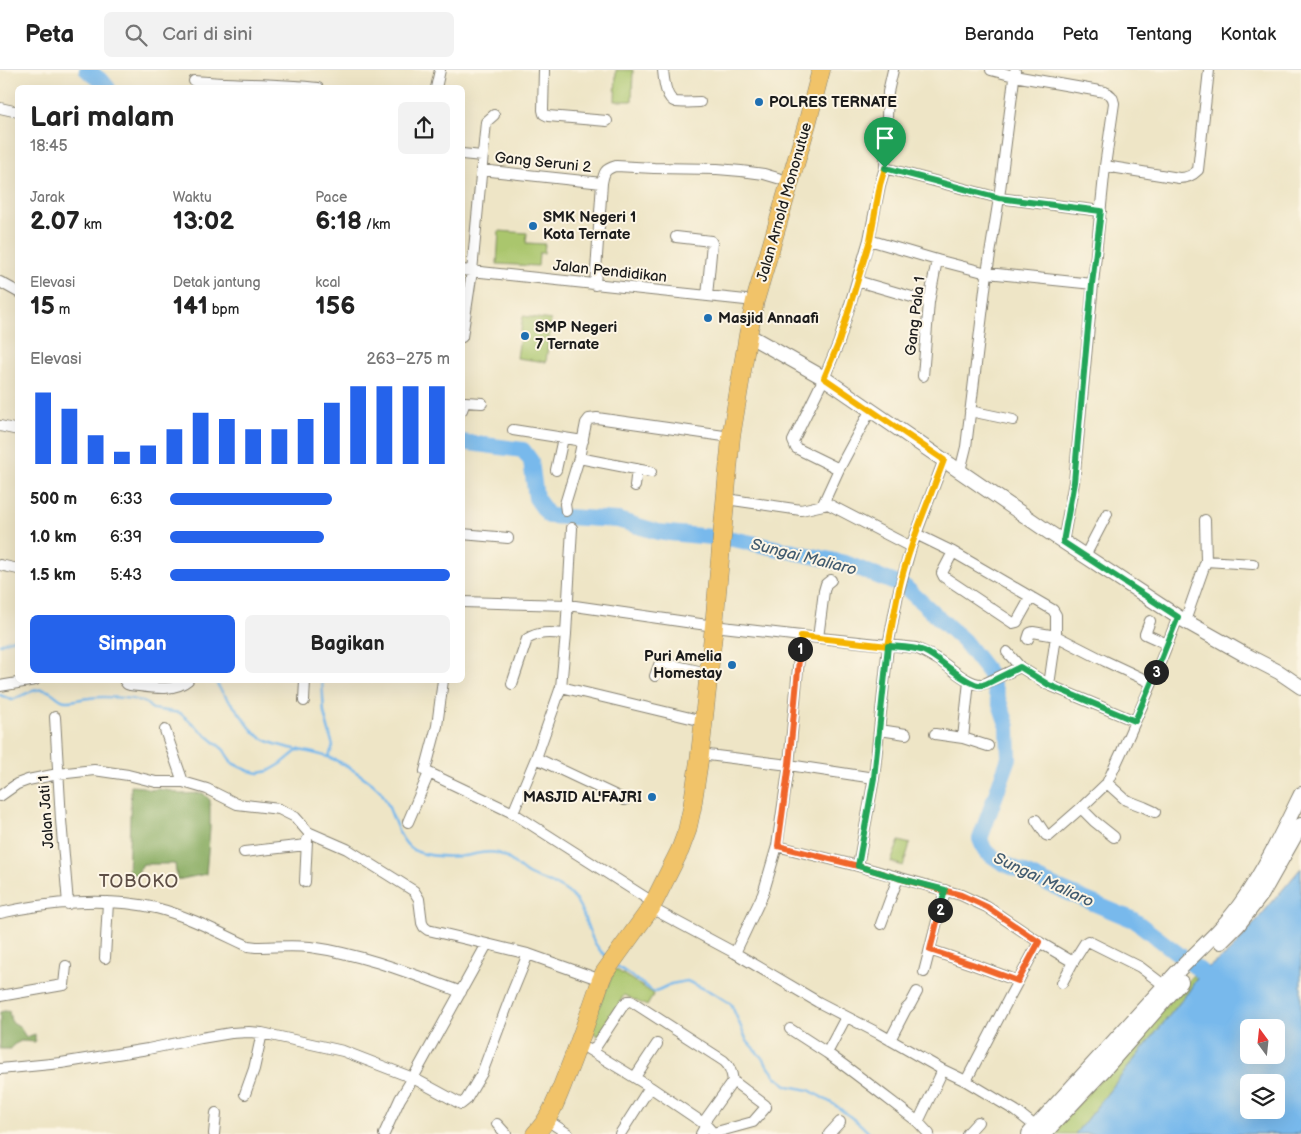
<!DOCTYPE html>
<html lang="id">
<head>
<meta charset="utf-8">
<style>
	:root { --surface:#fff; --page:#f2f2f2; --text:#222; --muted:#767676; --line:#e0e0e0; --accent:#2563eb }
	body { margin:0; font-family:"Balsamiq Sans",sans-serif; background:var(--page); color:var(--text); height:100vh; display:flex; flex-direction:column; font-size:19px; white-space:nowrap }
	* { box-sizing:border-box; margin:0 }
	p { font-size:16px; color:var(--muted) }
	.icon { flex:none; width:28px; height:28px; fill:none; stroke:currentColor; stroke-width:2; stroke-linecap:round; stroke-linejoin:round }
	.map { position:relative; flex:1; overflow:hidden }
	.panel { position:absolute; left:15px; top:15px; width:450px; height:598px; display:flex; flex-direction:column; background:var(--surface); border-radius:8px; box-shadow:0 5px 20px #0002 }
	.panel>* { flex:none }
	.needle { width:32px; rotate:345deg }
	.fabs { position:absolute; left:1240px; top:949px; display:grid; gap:10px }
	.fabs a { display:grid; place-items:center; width:45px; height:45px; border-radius:8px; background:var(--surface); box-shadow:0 5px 20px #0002; font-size:25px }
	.pin { position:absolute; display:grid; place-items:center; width:42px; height:42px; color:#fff; margin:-51px -21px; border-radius:50% 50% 50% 0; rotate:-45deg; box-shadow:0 0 5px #0007 }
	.pin .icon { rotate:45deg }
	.km { position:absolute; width:25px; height:25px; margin:-12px; border-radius:50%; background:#222; color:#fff; font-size:14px; line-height:25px; text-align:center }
	.round { display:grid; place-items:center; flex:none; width:52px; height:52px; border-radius:8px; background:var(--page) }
	.headline { display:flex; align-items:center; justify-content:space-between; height:85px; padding:0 15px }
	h1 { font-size:28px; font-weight:700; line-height:38px }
	.figures { display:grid; grid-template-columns:repeat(3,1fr); gap:8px; height:85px; padding:5px 15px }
	.figures div { display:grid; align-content:center }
	.figures b { font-size:25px; font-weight:700 }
	.figures small { font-size:14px; font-weight:400 }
	.figures p { font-size:14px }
	.chart { height:140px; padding:10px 15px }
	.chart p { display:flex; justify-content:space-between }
	.chart svg { width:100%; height:90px; margin-top:5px; stroke:var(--accent); stroke-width:6 }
	.cta { display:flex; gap:10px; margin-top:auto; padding:10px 15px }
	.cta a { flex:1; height:58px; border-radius:8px; background:var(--accent); color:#fff; font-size:20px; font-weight:700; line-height:58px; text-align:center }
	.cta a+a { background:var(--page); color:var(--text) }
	ul { padding:0 15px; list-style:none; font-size:16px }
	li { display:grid; grid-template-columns:80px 60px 1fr; align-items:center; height:38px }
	li i { height:12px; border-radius:6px; background:var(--accent) }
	header { display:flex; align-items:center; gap:30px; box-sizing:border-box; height:70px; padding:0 25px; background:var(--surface); border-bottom:1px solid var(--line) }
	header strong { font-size:24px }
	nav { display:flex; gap:28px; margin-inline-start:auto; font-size:18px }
	.search { width:350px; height:45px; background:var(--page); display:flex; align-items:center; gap:12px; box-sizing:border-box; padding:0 18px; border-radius:8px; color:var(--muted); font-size:19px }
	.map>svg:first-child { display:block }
</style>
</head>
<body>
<header>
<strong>Peta</strong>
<div class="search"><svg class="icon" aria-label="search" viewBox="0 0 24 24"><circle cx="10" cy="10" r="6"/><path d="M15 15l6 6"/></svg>Cari di sini</div>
<nav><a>Beranda</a><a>Peta</a><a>Tentang</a><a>Kontak</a></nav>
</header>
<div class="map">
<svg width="1301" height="1064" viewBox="0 0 1301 1064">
	<rect width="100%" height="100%" fill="#fcf5e5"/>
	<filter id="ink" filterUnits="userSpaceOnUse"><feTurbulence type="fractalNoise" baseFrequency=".02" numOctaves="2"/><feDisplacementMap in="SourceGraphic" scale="10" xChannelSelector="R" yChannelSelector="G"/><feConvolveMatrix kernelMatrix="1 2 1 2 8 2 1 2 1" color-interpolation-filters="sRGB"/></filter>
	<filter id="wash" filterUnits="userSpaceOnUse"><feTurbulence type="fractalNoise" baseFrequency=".0096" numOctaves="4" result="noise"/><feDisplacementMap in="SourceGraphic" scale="20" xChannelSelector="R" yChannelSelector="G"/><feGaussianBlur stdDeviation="1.12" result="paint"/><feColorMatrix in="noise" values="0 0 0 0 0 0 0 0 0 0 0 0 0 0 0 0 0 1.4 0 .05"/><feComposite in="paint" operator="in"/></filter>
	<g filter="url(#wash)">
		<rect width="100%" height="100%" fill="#eee5c6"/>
		<path fill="#aac66d" stroke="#637144" d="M 616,0 L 633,0 L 632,31 L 615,31 Z
			M 499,161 L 527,163 L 526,173 L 545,174 L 544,183 L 539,183 L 538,196 L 497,194 Z
			M 523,246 L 551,250 L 546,292 L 517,288 Z
			M 899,771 L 910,774 L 903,796 L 891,792 Z
			M 615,899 L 654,924 L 647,936 L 624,925 L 600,967 L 589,960 Z
			M 1200,903 L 1195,911 L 1189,921 L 1075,1064 L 1052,1064 L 1192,906 Z"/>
		<path fill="#87ab60" stroke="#52643e" d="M 131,716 L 143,717 L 150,720 L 157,719 L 172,721 L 180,724 L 203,723 L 210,730 L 210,759 L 206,804 L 177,810 L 175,794 L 143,794 L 136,806 L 128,805 Z
			M 4,941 L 9,941 L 11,951 L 19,956 L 26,967 L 35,964 L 35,972 L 21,971 L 13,975 L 11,979 L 0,979 L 0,942 Z"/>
		<path fill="#78b9ec" stroke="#4a6a84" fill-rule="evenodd" d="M 1301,798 L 1301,1064 L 1075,1064 L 1189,921 L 1195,911 L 1202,902 L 1228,883 L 1236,875 ZM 1249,958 L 1276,958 L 1276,985 L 1249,985 ZM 1249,1012 L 1276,1012 L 1276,1040 L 1249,1040 Z"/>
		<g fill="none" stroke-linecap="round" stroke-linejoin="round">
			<path stroke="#78b9ec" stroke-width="2.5" d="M 0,574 L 18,567
				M 215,610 C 220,622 229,630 237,640 C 244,648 249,658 256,664 C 274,679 306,679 328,687 C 344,693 360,704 373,714 C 376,717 379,719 381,722 C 393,738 397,776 418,782 C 432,787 448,787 463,786 C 474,785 486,780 497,783 C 509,786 518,798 528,804 C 539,810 552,812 563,819 C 588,834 583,860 599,879 C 601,882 605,885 607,887
				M 322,610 L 324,643 L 333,676 L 329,686
				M 0,625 L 12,630 C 25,625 38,614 52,623 C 57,626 60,631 66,631 C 73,632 81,628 89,628 C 101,626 138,627 147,634 C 149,636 150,638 153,639 L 180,643 L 224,680 L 232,693 L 249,701 L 259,703 L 269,701 L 281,694 L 299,679
				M 617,896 L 654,922 L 671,914 L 687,911 L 715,924 L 731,934 L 747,971 L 763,989 L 776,1007 L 788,1016 L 809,1020 L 835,1035 L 861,1055 L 870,1064"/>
			<path stroke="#78b9ec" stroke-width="16" d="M 87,0 L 103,12 L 108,18
				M 462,372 L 523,380 L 531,391 L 536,428 L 549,446 L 618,450 L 658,462 L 733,469 L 845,493 L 905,517 L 964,571 L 989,603 L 1008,657 L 1009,688 L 980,769 L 985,781 L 1001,792 L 1062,820 L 1134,850 L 1202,902"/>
		</g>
	</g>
	<g filter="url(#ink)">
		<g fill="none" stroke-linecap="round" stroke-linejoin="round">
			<g stroke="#858071" stroke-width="12">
				<path id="minor" d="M 544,0 L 543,40 L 544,44 L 548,46 L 607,51
					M 663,0 C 664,9 665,29 676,32 C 683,33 693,32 700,32
					M 991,0 L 1014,6 L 1105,22 C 1111,24 1113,27 1114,33 L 1105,96 L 1093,214 L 1074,412 L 1063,472
					M 194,11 C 235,15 276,13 318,18
					M 436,18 L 440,0
					M 0,38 L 18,42
					M 462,84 L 482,86
					M 1105,96 L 1179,108 C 1187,108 1192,106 1198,100 L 1209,0
					M 885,98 L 888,22 L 893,0
					M 481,100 L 602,113
					M 676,167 L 711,171 L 712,173 L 707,226
					M 869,170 L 880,115 L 885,98 L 999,128 L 1101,141
					M 462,200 L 755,231
					M 857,211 L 929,232
					M 0,212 L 18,222
					M 595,215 L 602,113 C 604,102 605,99 616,96 L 654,98 L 717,99 L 741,101 L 764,104 L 791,112
					M 462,267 L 472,201 L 486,52 L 494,45
					M 923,306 L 929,232 L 937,190
					M 462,340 L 465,332 L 482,333
					M 970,341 L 1013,350
					M 0,356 L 18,360
					M 513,360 L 583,371
					M 579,388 L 651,402
					M 839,399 L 796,378 L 793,371 L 824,308 L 839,272 L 869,170 L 937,190 L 987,203 L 1093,214
					M 556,400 L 563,368
					M 960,401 L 966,377 L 987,203 L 999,128 L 1015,1
					M 635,416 L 637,399
					M 726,429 L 801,440 L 828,434 L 911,477
					M 823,434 L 839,399 L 870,341
					M 566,441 L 565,434 L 579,388 L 586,353 L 589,349 L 597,348 L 731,367
					M 1205,450 L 1206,491
					M 462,464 L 508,468
					M 916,464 L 953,482 L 1053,540 L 1056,545 L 1056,566 L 1105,591 L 1152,613
					M 953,482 L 942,503 L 944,507 L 1013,553 L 1017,552 L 1031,527
					M 1085,486 L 1107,444
					M 0,495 L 18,499
					M 462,532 L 568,535 L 714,556 L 801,566 L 916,578 C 923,581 930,585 937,589 C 950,596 971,619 986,613 L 1020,597 L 1049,615 L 1135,651
					M 1150,551 L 1145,564 L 1167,574
					M 1185,551 L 1206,491 L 1253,494
					M 801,566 L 789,695 L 874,708
					M 818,568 L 824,521 L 826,514 L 831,510
					M 1028,569 L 1030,563 L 1033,562 L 1056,566 L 1049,615
					M 1007,582 L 1020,597
					M 655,606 L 659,595 L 662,593 L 708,603
					M 124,610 L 127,614 L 130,615 C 149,617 173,623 188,610
					M 443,610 L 437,656 L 425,701 L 513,743 L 654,833
					M 512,614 L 527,569 C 540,561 552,563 566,564
					M 0,616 L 35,610
					M 561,617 L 703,651
					M 304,631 L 305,610
					M 55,647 L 61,750 L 68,834
					M 165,660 L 183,712
					M 880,660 L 906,664
					M 935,664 L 963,668 L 969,611
					M 963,668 L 988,676
					M 1122,681 L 1152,613 L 1178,547
					M 700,684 L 789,695 L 777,776
					M 536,688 L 625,730
					M 1107,713 L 1126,730 L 1144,737 L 1155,742
					M 0,726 L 17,714 L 28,710 L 58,704 L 94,700 L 128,705 L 156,712 L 183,712 L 207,719 L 237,734 L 279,739 L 295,747 L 308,762 L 347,779 L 414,821 L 419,829 L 422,853 L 424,857 L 428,860 L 487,874
					M 1081,738 L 1094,751 L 1114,767
					M 513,743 L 536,688 L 561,617 L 566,564 L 572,458
					M 1036,750 L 1046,765 L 1049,766 L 1081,738 L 1107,713 L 1121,683
					M 408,752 L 429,703
					M 244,782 L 306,775
					M 858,796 L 874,708 L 888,576 L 898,524 L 911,477 L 944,390
					M 305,812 L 307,770
					M 651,838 L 735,883 L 818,932 L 878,963 L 943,1000 L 966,1011 L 1016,1041 L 1040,1060
					M 0,843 C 49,832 107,827 156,838 C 188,846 218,862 248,876 L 256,877 C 274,877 292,875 310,877 C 362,884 412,904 461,922
					M 881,854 L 898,808
					M 1039,872 L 1073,892 L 1062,913
					M 930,880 L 972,894 L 1018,911
					M 735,883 L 763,824 L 777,776 L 858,796 L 961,825 L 987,837 L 1039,872 L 1009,928 L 966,1011
					M 105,888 L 108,832
					M 1073,892 L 1085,873 L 1088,871 L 1140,897 L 1169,919
					M 924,902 L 945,820
					M 0,926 L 63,915 L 64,915 L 66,896
					M 846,947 L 827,983 C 858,1005 888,1029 918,1052
					M 790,959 L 827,983
					M 890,970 L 906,939 L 910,935 L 917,922
					M 588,979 L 650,1017 L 706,1055 L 714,1064
					M 593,981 L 624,934 L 628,931 L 631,931 L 724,991 C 730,996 732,1002 733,1011
					M 0,999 L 61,993 L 148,979 L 201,968 L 231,963 L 249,962 L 262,963 L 343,981 L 413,1008 L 461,1034 L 466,1030 L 482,1003 L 512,923 L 528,884
					M 635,1007 L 657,974
					M 245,1024 L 254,999 L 262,963
					M 547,1050 L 568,1064
					M 703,1053 L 733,1011 L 765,1035 L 766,1037 L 753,1052 L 713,1063
					M 497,1054 L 506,1064
					M 214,1064 L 216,1043
					M 384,1064 L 400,1029 L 413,1008 L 487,874 L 528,884 L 601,910
					M 620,1064 L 650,1017
					M 701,1064 L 706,1055
					M 829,1064 L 840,1052
					M 929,1064 L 918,1052 L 943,1000
					M 967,1064 L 978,1052"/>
			</g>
			<g stroke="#858071" stroke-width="16">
				<path id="tertiary" d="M 748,265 L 824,308 L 1050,463 L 1178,547 L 1242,583 L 1279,602 L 1301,617
					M 1221,872 L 1238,855 L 1262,824 L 1301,755
					M 1029,1064 C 1078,1010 1127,956 1177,902 C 1199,879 1223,859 1241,833 C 1265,799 1283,761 1301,724
					M 1044,1064 L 1103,1001 L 1181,912"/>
			</g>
			<g stroke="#858071" stroke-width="19">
				<path id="trunk" d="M 535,1064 C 551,1048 558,1026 566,1006 C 579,974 590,942 601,910 L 604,903 L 651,838 L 680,780 L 687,761 L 692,738 L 700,684 L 714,556 L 731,367 L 748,265 L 755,231 L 807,54 L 821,0"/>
			</g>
			<use href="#minor" stroke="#fff" stroke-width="10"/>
			<use href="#tertiary" stroke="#fff" stroke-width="14"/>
			<use href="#trunk" stroke="#f1c369" stroke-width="18"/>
		</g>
	</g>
	<g fill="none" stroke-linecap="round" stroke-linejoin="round" filter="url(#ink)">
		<g stroke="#fff" stroke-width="10">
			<path id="split-1" d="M 800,579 L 801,566 L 888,576 C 893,553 896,530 902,507 C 912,468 930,428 944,390 L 824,308 L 839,272 L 870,170 L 880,115 L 885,98"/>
		</g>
		<g stroke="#fff" stroke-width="10">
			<path id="split-2" d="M 800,579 L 789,694 L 778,776 L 858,796 L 898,808 L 961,825 L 987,837 L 1039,872 L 1018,911 L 972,894 L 930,880 L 940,840"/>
		</g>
		<g stroke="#fff" stroke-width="10">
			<path id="split-3" d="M 940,840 L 945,820 L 898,808 L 858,796 L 874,708 L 888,576 C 900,577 913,577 924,581 C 941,589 962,611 978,615 C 981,616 982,615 986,614 L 1020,597 L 1049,615 L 1135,651 L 1156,602"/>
		</g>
		<g stroke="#fff" stroke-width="10">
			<path id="split-4" d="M 885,98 L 999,128 L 1101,141 L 1092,214 L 1074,412 L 1063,472 L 1178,547 L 1156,602"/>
		</g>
		<use href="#split-1" stroke="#f5b400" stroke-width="6"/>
		<use href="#split-2" stroke="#f0652b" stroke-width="6"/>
		<use href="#split-3" stroke="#22a559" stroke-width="6"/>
		<use href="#split-4" stroke="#22a559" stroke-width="6"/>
	</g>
	<g fill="#1f6fb2" stroke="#fcf5e5" stroke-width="2">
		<circle cx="759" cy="32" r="5"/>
		<circle cx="533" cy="156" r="5"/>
		<circle cx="708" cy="248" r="5"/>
		<circle cx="525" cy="266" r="5"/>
		<circle cx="732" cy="595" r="5"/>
		<circle cx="652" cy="727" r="5"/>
	</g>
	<g text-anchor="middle" stroke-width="4" stroke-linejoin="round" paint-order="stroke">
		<g font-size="15" font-weight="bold" fill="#1c1c1c" stroke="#fcf5e5" text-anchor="start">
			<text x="769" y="37">POLRES TERNATE</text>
			<text x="543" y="152">SMK Negeri 1<tspan x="543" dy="17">Kota Ternate</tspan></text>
			<text x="718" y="253">Masjid Annaafi</text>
			<text x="535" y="262">SMP Negeri<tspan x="535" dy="17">7 Ternate</tspan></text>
			<text x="722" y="591" text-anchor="end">Puri Amelia<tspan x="722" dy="17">Homestay</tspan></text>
			<text x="642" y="732" text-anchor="end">MASJID AL'FAJRI</text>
		</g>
		<g font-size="15" fill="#1c1c1c" stroke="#fcf5e5">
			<text transform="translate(543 92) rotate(6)" y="5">Gang Seruni 2</text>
			<text transform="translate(784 132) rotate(-74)" y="5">Jalan Arnold Mononutue</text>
			<text transform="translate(610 201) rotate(6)" y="5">Jalan Pendidikan</text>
			<text transform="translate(915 246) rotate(-83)" y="5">Gang Pala 1</text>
			<text transform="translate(46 742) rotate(-94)" y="5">Jalan Jati 1</text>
		</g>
		<g font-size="16" font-style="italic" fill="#415b6f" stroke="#fcf5e5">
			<text transform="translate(804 486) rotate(14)" y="6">Sungai Maliaro</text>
			<text transform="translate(1044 809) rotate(25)" y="6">Sungai Maliaro</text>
		</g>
		<g font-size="18" letter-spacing="1" fill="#5e4f46" stroke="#fcf5e5">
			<text x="139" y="817">TOBOKO</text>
		</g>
	</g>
</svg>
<div class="fabs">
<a><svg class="needle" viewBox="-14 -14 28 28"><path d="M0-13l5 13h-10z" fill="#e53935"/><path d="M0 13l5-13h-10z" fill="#767676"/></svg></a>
<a><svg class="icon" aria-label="layers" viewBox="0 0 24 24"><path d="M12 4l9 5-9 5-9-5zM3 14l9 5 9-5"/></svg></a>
</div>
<div class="pin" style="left:885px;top:98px;background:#1e9e55"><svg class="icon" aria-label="arrive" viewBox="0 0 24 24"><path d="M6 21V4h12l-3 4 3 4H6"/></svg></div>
<b class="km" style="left:800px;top:579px">1</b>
<b class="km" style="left:940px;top:840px">2</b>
<b class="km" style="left:1156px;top:602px">3</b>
<section class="panel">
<div class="headline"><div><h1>Lari malam</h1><p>18:45</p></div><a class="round"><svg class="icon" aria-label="share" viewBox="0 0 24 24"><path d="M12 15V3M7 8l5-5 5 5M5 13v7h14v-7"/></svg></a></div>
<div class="figures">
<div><p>Jarak</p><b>2.07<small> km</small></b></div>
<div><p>Waktu</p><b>13:02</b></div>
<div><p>Pace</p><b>6:18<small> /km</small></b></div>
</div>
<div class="figures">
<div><p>Elevasi</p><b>15<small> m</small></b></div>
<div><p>Detak jantung</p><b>141<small> bpm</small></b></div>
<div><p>kcal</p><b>156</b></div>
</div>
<div class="chart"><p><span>Elevasi</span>263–275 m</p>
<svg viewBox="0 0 160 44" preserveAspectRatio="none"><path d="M5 44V9M15 44V17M25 44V30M35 44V38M45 44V35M55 44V27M65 44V19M75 44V22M85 44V27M95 44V27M105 44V22M115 44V14M125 44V6M135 44V6M145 44V6M155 44V6"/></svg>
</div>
<ul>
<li><b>500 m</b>6:33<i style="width:58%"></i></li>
<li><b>1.0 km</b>6:39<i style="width:55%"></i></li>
<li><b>1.5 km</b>5:43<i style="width:100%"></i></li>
</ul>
<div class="cta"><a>Simpan</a><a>Bagikan</a></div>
</section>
</div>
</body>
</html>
